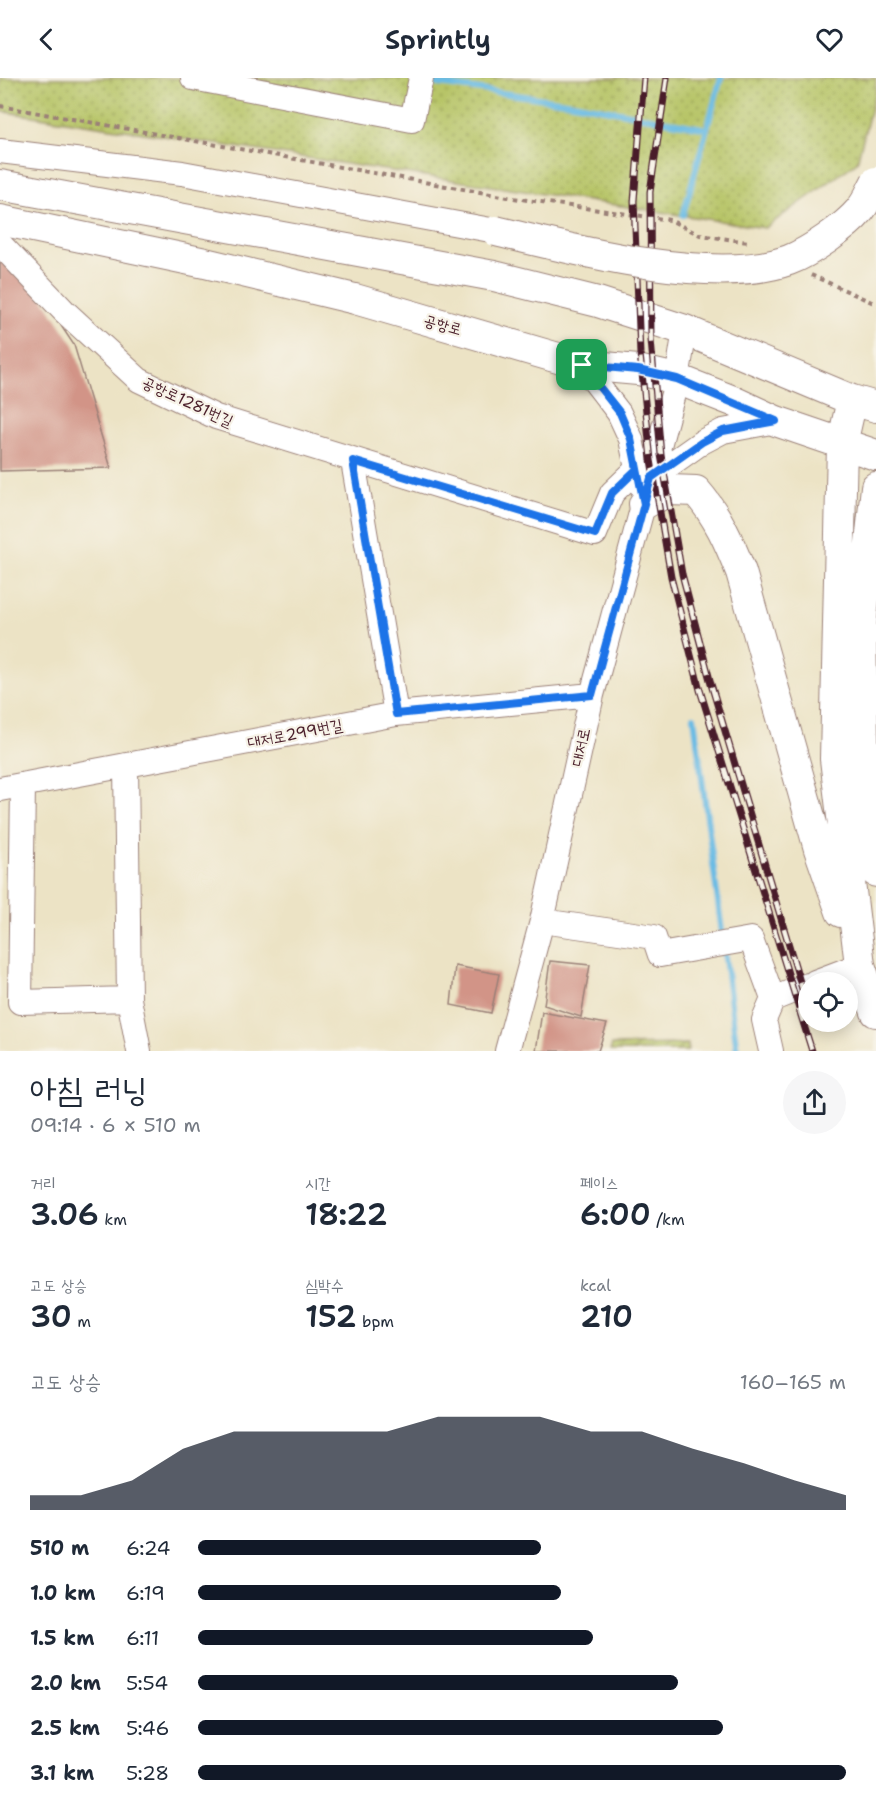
<!DOCTYPE html>
<html lang="ko">
<head>
<meta charset="utf-8">
<style>
	:root { --surface:#fff; --page:#f6f6f7; --text:#1f2937; --muted:#747a83; --accent:#111827 }
	body { margin:0; font-family:"Shantell Sans","Poor Story",sans-serif; background:var(--page); color:var(--text); height:100vh; display:flex; flex-direction:column; font-size:22px; white-space:nowrap }
	* { box-sizing:border-box; margin:0 }
	p { font-size:20px; color:var(--muted) }
	.icon { flex:none; width:33px; height:33px; fill:none; stroke:currentColor; stroke-width:2; stroke-linecap:round; stroke-linejoin:round }
	.map { position:relative; height:973px; overflow:hidden }
	.details { display:flex; flex-direction:column; background:var(--surface); flex:1 }
	.details>* { flex:none }
	.controls { position:absolute; left:798px; top:894px; display:grid; gap:12px }
	.controls a { display:grid; place-items:center; width:60px; height:60px; border-radius:50%; background:var(--surface); box-shadow:0 3px 15px #0003; font-size:30px }
	.pin { position:absolute; display:grid; place-items:center; width:51px; height:51px; color:#fff; margin:-26px; border-radius:12px; box-shadow:0 3px 9px #0006 }
	.round { display:grid; place-items:center; flex:none; width:63px; height:63px; border-radius:32px; background:var(--page) }
	.overview { display:flex; align-items:center; justify-content:space-between; height:102px; padding:0 30px }
	h1 { font-size:33px; font-weight:600; line-height:45px }
	.figures { display:grid; grid-template-columns:repeat(3,1fr); gap:9px; height:102px; padding:6px 30px }
	.figures div { display:grid; align-content:center }
	.figures b { font-size:30px; font-weight:600 }
	.figures small { font-size:16px; font-weight:400 }
	.figures p { font-size:16px }
	.chart { height:168px; padding:12px 30px }
	.chart p { display:flex; justify-content:space-between }
	.chart svg { width:100%; height:108px; margin-top:6px; fill:var(--accent); opacity:.7 }
	ul { padding:0 30px; list-style:none; font-size:20px }
	li { display:grid; grid-template-columns:96px 72px 1fr; align-items:center; height:45px }
	li i { height:15px; border-radius:8px; background:var(--accent) }
	header { display:flex; justify-content:space-between; align-items:center; height:78px; padding:0 30px; background:var(--surface); font-size:27px; font-weight:600 }
	.map>svg:first-child { display:block }
</style>
</head>
<body>
<header><svg class="icon" aria-label="back" viewBox="0 0 24 24"><path d="M15 5l-7 7 7 7"/></svg>Sprintly<svg class="icon" aria-label="heart" viewBox="0 0 24 24"><path d="M12 20l-8-8c-3-5 5-10 8-4 3-6 11-1 8 4z"/></svg></header>
<div class="map">
<svg width="876" height="973" viewBox="0 0 876 973">
	<defs>
		<pattern id="grass-dots" width="8" height="8" patternUnits="userSpaceOnUse" patternTransform="scale(1.5)"><rect width="8" height="8" fill="#b7c567"/><path d="M2 2h.1M6 6h.1" fill="none" stroke="#979f55" stroke-width="1.8" stroke-linecap="round"/></pattern>
		<pattern id="garden-furrows" width="10" height="10" patternUnits="userSpaceOnUse" patternTransform="scale(1.5)"><rect width="10" height="10" fill="#b7c567"/><path d="M-1 1l2-2M0 10L10 0M9 11l2-2" fill="none" stroke="#979f55"/></pattern>
	</defs>
	<rect width="100%" height="100%" fill="#f7f3e8"/>
	<filter id="ink" filterUnits="userSpaceOnUse"><feTurbulence type="fractalNoise" baseFrequency=".0167" numOctaves="2"/><feDisplacementMap in="SourceGraphic" scale="12" xChannelSelector="R" yChannelSelector="G"/><feConvolveMatrix kernelMatrix="1 2 1 2 8 2 1 2 1" color-interpolation-filters="sRGB"/></filter>
	<filter id="wash" filterUnits="userSpaceOnUse"><feTurbulence type="fractalNoise" baseFrequency=".008" numOctaves="4" result="noise"/><feDisplacementMap in="SourceGraphic" scale="24" xChannelSelector="R" yChannelSelector="G"/><feGaussianBlur stdDeviation="1.35" result="paint"/><feColorMatrix in="noise" values="0 0 0 0 0 0 0 0 0 0 0 0 0 0 0 0 0 1.4 0 .05"/><feComposite in="paint" operator="in"/></filter>
	<g filter="url(#wash)">
		<rect width="100%" height="100%" fill="#ece3c5"/>
		<path fill="url(#grass-dots)" stroke="#807249" stroke-width="1.5" d="M 0,0 L 876,0 L 876,11 L 857,84 L 765,150 L 0,33 Z"/>
		<path fill="url(#garden-furrows)" stroke="#807249" stroke-width="1.5" d="M 688,966 L 688,973 L 610,973 L 612,967 Z"/>
		<g fill="none" stroke-linecap="round" stroke-linejoin="round">
			<path stroke="#69bbe4" stroke-width="6" d="M 432,5 L 573,25 L 707,51
				M 683,137 L 721,0
				M 694,639 L 723,862
				M 724,872 L 737,973"/>
		</g>
		<g id="blocks">
			<path fill="#d29487" d="M 0,174 L 13,176 L 74,267 L 111,390 L 0,393 Z
				M 550,883 L 590,887 L 581,939 L 544,927 Z
				M 455,888 L 499,896 L 491,935 L 451,927 Z
				M 542,934 L 607,946 L 598,973 L 536,973 Z"/>
		</g>
	</g>
	<g filter="url(#ink)">
		<use href="#blocks" fill-opacity="0" stroke="#9b8178" stroke-width="1.5"/>
		<g fill="none" stroke-linecap="round" stroke-linejoin="round">
			<g stroke="#9b8178" stroke-width="26">
				<path id="minor" d="M 193,0 L 412,42 L 421,0
					M 0,73 L 182,95 L 496,153
					M 0,166 L 64,233 L 139,302 L 216,339 L 595,456 L 612,415 L 637,391
					M 582,287 L 619,335 L 631,361 L 640,406
					M 353,383 L 396,636
					M 651,400 L 702,364 L 723,353 L 776,343
					M 126,687 L 129,921 L 139,973
					M 23,707 L 20,924 L 129,921
					M 0,711 L 396,636 L 592,617
					M 542,843 L 654,859 L 660,877 L 751,861 L 773,921
					M 815,904 L 860,887
					M 507,973 L 542,843 L 592,617 L 677,301 L 685,252
					M 771,973 L 764,942 L 773,921 L 808,907"/>
			</g>
			<g stroke="#9b8178" stroke-width="32">
				<path id="major" d="M 0,107 L 494,198 L 598,224 L 685,252 L 852,322 L 876,329
					M 0,142 L 205,185 L 355,221 L 582,287 L 638,292 L 677,301 L 733,323 L 776,343 L 876,377
					M 852,322 L 842,366 L 835,681 L 860,887 L 876,934
					M 876,409 L 861,549 L 864,714 L 876,794
					M 644,426 L 670,412 L 696,413 C 718,438 729,464 741,494 L 819,771 L 841,834"/>
			</g>
			<path stroke="#9b8178" stroke-width="4" stroke-dasharray="4.5 4.5" stroke-linecap="butt" d="M 0,28 L 513,120 L 670,142 L 700,157 L 748,164
				M 811,197 L 876,226"/>
			<use href="#minor" stroke="#fff" stroke-width="24"/>
			<use href="#major" stroke="#fff" stroke-width="30"/>
			<g stroke="#4a1f2b" stroke-width="7">
				<path id="rail" d="M 644,0 L 634,123 L 640,276 L 651,382 L 671,499 L 700,612 L 812,973
					M 667,0 L 650,114 L 651,262 L 661,377 L 682,496 L 711,606 L 808,931"/>
			</g>
			<use href="#rail" stroke="#f7f3e8" stroke-width="4.5" stroke-dasharray="14" stroke-linecap="butt"/>
			<g stroke="#9b8178" stroke-width="32" stroke-linecap="butt">
				<path id="major-bridge" d="M 496,153 C 573,172 715,209 789,182 C 810,174 846,149 860,132 C 867,124 871,113 876,104"/>
			</g>
			<use href="#major-bridge" stroke="#fff" stroke-width="30"/>
		</g>
	</g>
	<g fill="none" stroke-linecap="round" stroke-linejoin="round" filter="url(#ink)">
		<g stroke="#fff" stroke-width="12">
			<path id="route" d="M 582,287 L 620,335 L 631,361 L 644,426 L 592,617 L 396,636 L 353,383 L 595,456 L 612,415 L 637,391 L 644,426 L 651,400 L 702,364 L 723,353 L 776,343 L 677,301 L 638,292 L 582,287"/>
		</g>
		<use href="#route" stroke="#1a73e8" stroke-width="8"/>
	</g>
	<g text-anchor="middle" stroke-width="4.5" stroke-linejoin="round" paint-order="stroke">
		<g font-size="16" fill="#4a1f2b" stroke="#f7f3e8">
			<text transform="translate(443 246) rotate(16)" y="6">공항로</text>
			<text transform="translate(188 323) rotate(25)" y="6">공항로1281번길</text>
			<text transform="translate(295 655) rotate(-11)" y="6">대저로299번길</text>
			<text transform="translate(580 669) rotate(-78)" y="6">대저로</text>
		</g>
	</g>
</svg>
<div class="controls">
<a><svg class="icon" aria-label="locate" viewBox="0 0 24 24"><circle cx="12" cy="12" r="6"/><path d="M12 2v4M12 18v4M2 12h4M18 12h4"/></svg></a>
</div>
<div class="pin" style="left:582px;top:287px;background:#1e9e55"><svg class="icon" aria-label="arrive" viewBox="0 0 24 24"><path d="M6 21V4h12l-3 4 3 4H6"/></svg></div>
</div>
<section class="details">
<div class="overview"><div><h1>아침 러닝</h1><p>09:14 · 6 × 510 m</p></div><a class="round"><svg class="icon" aria-label="share" viewBox="0 0 24 24"><path d="M12 15V3M7 8l5-5 5 5M5 13v7h14v-7"/></svg></a></div>
<div class="figures">
<div><p>거리</p><b>3.06<small> km</small></b></div>
<div><p>시간</p><b>18:22</b></div>
<div><p>페이스</p><b>6:00<small> /km</small></b></div>
</div>
<div class="figures">
<div><p>고도 상승</p><b>30<small> m</small></b></div>
<div><p>심박수</p><b>152<small> bpm</small></b></div>
<div><p>kcal</p><b>210</b></div>
</div>
<div class="chart"><p><span>고도 상승</span>160–165 m</p>
<svg viewBox="0 0 160 44" preserveAspectRatio="none"><path d="M0 44V38L10 38L20 32L30 19L40 12L50 12L60 12L70 12L80 6L90 6L100 6L110 12L120 12L130 19L140 25L150 32L160 38V44z"/></svg>
</div>
<ul>
<li><b>510 m</b>6:24<i style="width:53%"></i></li>
<li><b>1.0 km</b>6:19<i style="width:56%"></i></li>
<li><b>1.5 km</b>6:11<i style="width:61%"></i></li>
<li><b>2.0 km</b>5:54<i style="width:74%"></i></li>
<li><b>2.5 km</b>5:46<i style="width:81%"></i></li>
<li><b>3.1 km</b>5:28<i style="width:100%"></i></li>
</ul>
</section>
</body>
</html>
